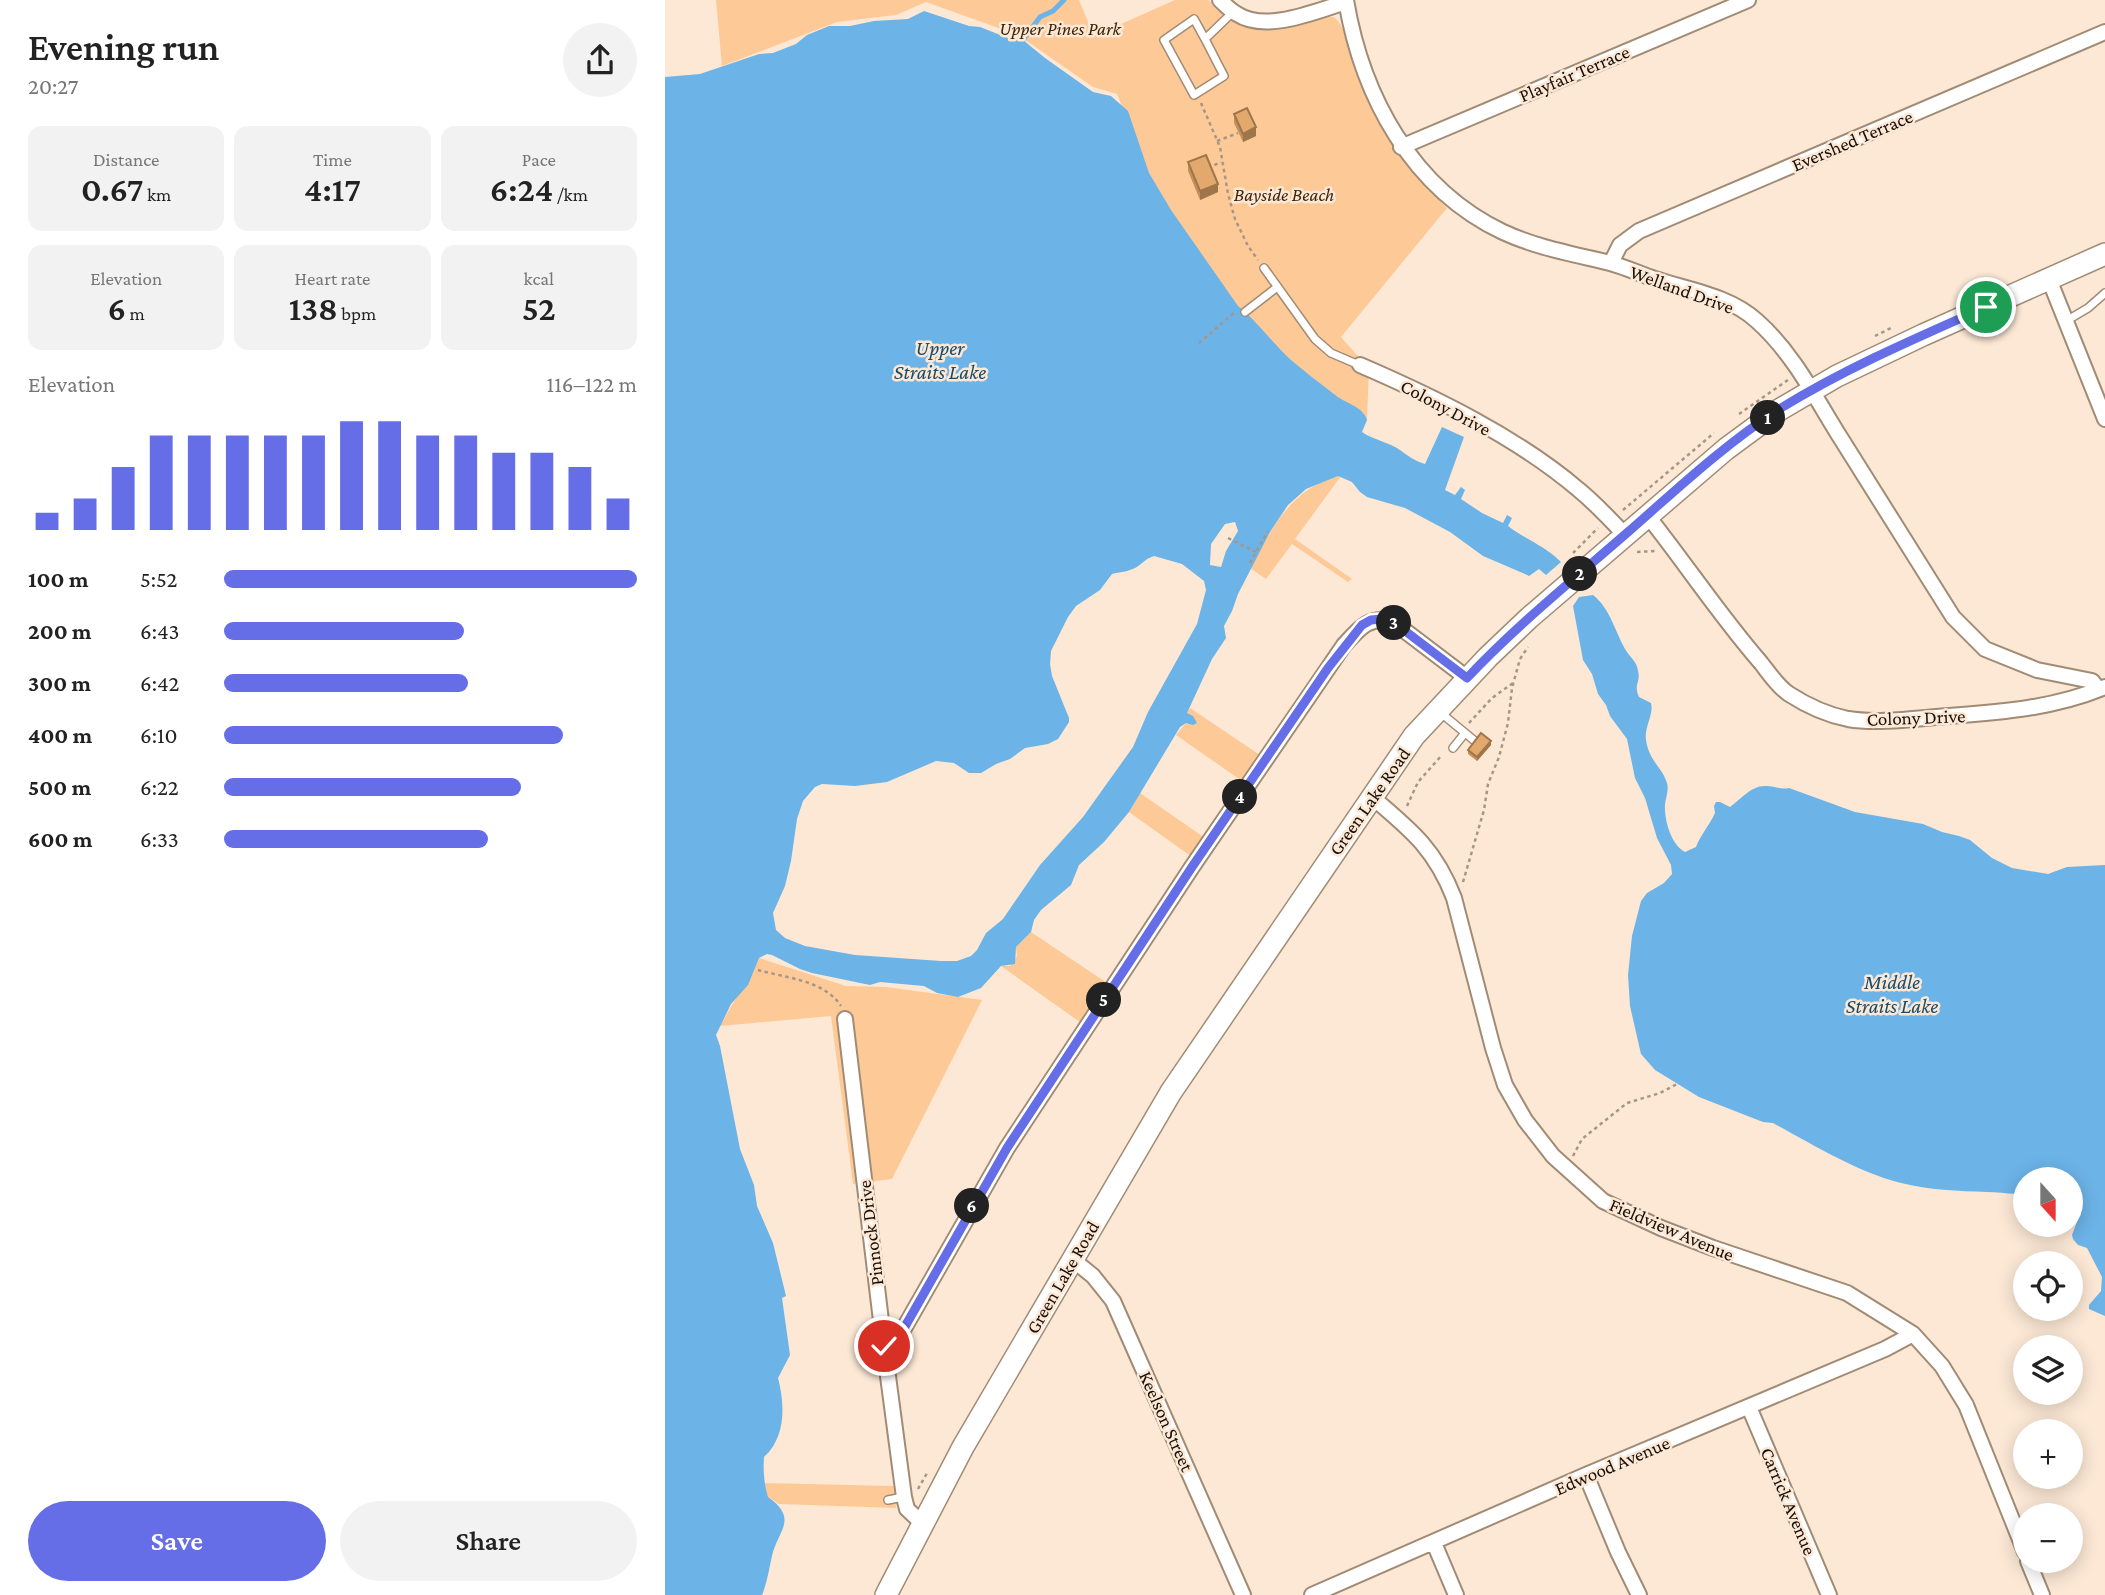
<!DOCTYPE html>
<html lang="en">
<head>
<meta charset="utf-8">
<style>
	:root { --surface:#fff; --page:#f2f2f2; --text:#222; --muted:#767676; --accent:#656ee7 }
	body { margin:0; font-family:"Crimson Pro",serif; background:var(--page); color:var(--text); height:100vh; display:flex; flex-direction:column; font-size:26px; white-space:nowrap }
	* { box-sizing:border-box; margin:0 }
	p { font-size:23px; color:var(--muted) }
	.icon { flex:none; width:38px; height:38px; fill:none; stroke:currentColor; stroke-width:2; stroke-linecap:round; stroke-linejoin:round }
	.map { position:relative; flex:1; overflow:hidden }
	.sheet { display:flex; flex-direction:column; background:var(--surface); width:665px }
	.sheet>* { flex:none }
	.needle { width:46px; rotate:159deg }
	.tools { position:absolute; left:1348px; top:1167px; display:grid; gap:14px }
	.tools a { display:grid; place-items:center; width:70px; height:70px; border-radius:50%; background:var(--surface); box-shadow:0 4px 18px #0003; font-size:35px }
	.pin { position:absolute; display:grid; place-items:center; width:60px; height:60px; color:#fff; margin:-30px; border:4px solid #fff; border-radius:50%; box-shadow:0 2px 7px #0007 }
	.km { position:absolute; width:35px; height:35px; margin:-18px; border-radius:50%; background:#222; color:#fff; font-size:19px; line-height:35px; text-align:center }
	.round { display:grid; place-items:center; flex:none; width:74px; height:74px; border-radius:37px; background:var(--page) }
	.overview { display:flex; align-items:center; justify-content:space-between; height:119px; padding:0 28px }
	h1 { font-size:38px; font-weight:600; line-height:52px }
	.figures { display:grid; grid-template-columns:repeat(3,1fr); gap:10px; height:119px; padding:7px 28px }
	.figures div { display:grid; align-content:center; border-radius:14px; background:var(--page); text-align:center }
	.figures b { font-size:35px; font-weight:600 }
	.figures small { font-size:19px; font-weight:400 }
	.figures p { font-size:19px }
	.chart { height:196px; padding:14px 28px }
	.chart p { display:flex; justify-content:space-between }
	.chart svg { width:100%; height:126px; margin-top:7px; stroke:var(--accent); stroke-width:6 }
	.action { display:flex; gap:14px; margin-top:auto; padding:14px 28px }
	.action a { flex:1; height:80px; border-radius:42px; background:var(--accent); color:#fff; font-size:28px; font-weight:600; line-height:80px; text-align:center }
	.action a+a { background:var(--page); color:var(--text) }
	ul { padding:0 28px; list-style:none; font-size:23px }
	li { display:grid; grid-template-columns:112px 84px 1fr; align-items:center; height:52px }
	li i { height:18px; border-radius:9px; background:var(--accent) }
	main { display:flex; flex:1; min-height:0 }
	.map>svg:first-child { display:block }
</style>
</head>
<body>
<main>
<section class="sheet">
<div class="overview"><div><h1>Evening run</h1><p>20:27</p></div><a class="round"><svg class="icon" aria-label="share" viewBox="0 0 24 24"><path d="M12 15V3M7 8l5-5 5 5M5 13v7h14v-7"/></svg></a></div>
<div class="figures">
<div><p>Distance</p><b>0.67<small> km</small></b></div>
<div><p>Time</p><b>4:17</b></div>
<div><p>Pace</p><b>6:24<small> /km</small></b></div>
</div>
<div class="figures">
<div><p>Elevation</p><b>6<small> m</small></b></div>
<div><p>Heart rate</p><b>138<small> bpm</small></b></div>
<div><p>kcal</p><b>52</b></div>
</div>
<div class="chart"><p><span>Elevation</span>116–122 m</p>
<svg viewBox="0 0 160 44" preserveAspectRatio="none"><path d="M5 44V38M15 44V33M25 44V22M35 44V11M45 44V11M55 44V11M65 44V11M75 44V11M85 44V6M95 44V6M105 44V11M115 44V11M125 44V17M135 44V17M145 44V22M155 44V33"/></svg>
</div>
<ul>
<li><b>100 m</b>5:52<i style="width:100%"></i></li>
<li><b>200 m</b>6:43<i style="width:58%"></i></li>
<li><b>300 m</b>6:42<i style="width:59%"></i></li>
<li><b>400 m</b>6:10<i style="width:82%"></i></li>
<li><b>500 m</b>6:22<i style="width:72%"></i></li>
<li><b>600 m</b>6:33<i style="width:64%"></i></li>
</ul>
<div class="action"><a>Save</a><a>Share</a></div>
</section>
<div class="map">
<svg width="1440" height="1595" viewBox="0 0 1440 1595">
	<rect width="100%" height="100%" fill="#fce8d5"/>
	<path fill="#fdca97" d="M 51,0 L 414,0 L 429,36 L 510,0 L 543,0 L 561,14 L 669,17 C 686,31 695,83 705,106 C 722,144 753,179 782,208 L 676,337 L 704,369 L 702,420 L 611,349 L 520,264 L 452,94 L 428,87 L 353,35 L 261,2 L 231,15 L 172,22 L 57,66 Z
		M 673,476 L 676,476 L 630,539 L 687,579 L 683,582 L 627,544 L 601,579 L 585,568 C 607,528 626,489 673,476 Z
		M 525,708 L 595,755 L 577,781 L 511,735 L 521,723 L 522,713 Z
		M 475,793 L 540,838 L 527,857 L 464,812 Z
		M 366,932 L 445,985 L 419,1025 L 336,966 L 345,966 L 352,956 L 351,947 Z
		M 94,958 L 181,986 L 221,987 L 317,1000 L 227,1179 L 188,1184 L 166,1016 L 55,1026 Z
		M 98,1483 L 229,1486 L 231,1508 L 114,1504 L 103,1497 Z"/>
	<path fill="#6cb3e7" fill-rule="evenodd" d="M 259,11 L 304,26 L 315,27 L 343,38 L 358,40 L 380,58 L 428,92 L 446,96 L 463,111 L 484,173 L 506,210 L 573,306 C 593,322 607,343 626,360 C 640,372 655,383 669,394 C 679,403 698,406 702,420 L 697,432 C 708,440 724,442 735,450 C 743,456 750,461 760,464 L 777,427 L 799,437 L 780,490 L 790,495 L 796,487 L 800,490 L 796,499 L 817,513 L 838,523 L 842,515 L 847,518 L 843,526 C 860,539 880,546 896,562 L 881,575 L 874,569 L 864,576 L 860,574 L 818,556 L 785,532 L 740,508 L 702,497 L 695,492 L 687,482 L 673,476 L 641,489 L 623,505 L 605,532 L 573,594 L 567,611 L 559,626 L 561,638 L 547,659 L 522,713 L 528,716 L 532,723 L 528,725 L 521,723 L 515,727 L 464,812 L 439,842 L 414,865 L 406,885 L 376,910 L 369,920 L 366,932 L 351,947 L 350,964 L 336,966 L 316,988 L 293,997 L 272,993 L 259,986 L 215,982 L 205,985 L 147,973 L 135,969 L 107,955 L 102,954 L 94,958 L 83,985 L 66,1004 L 51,1035 L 55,1046 L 75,1149 L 89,1185 L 92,1206 L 108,1243 L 121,1296 L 117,1298 L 125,1355 L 113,1378 C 120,1405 121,1437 99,1457 C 98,1471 99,1484 103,1497 C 134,1519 113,1530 107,1556 C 104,1569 102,1583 97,1595 L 0,1595 L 0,77 L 35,74 L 94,54 L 108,53 L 131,44 L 142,35 L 164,26 L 185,26 L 209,21 L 243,19 ZM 570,522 L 573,531 L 561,551 L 556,567 L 545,565 L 546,544 L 560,524 ZM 489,556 L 517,564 L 539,581 L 541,590 L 532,624 L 483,712 L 468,747 L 418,817 L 375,865 L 338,919 L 321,933 L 312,950 L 306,956 L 292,961 L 276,961 L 190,955 L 140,946 L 120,938 L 111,930 L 108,913 L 120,886 L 126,861 L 132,819 L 138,801 L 150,787 L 157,784 L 190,786 L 222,782 L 271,761 L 289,763 L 304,773 L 316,773 L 331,764 L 345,759 L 360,748 L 383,744 L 393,739 L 404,722 L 404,718 L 387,676 L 385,664 L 386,651 L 403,617 L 411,606 L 435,590 L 447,574 C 455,572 462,572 470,568 C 479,563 478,560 489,556 Z
		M 928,595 C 946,609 950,633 962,652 C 966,658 972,662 973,671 C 976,683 968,683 974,697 L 986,703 C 989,715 979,727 981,740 C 984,761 997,767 1002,783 C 1004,790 1001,797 1000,804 C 999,820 1006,845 1020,852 L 1031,847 C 1036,834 1044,826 1050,813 L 1049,806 L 1051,802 L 1055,802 L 1065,807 C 1076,799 1087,785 1101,786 C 1109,786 1116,790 1124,788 L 1190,812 L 1258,824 L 1277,832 L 1294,836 L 1305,840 L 1327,858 L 1347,868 L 1383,874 L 1402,867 L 1440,865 L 1440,1316 L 1424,1309 L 1424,1305 L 1436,1291 L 1437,1277 L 1422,1248 L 1413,1245 L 1408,1239 L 1407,1235 L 1415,1214 L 1414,1208 L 1405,1197 L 1405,1180 L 1360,1180 L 1360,1193 C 1347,1195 1335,1192 1322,1192 C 1293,1191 1264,1190 1236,1183 C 1190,1171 1149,1145 1108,1123 L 1098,1122 L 1034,1097 L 990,1070 L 976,1054 L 965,1006 L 963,975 L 967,936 L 976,901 L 982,893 L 999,883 L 1007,874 L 1006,865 L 992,838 L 980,798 L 970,778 L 962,739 L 945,716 L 941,705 L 933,694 L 927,674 L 918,660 L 908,606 L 914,597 Z"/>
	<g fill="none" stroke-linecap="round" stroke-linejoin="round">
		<path stroke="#6cb3e7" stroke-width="5" d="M 358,40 L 375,17 L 388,11 L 399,0"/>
		<g stroke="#a18b74" stroke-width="10">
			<path id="lane" d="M 540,39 L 529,19 L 499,40 L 529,95 L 559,76 L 540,39 L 568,12
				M 599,268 L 650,339 L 666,353 L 694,365
				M 580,312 L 611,288
				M 1401,321 L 1423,308 L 1440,293
				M 776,713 L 811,742
				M 788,748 L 800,733
				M 223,1500 L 238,1497"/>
		</g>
		<g stroke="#a18b74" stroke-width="18">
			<path id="street" d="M 555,0 C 560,5 566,11 572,14 C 601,33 651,11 681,2
				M 681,0 C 697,96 747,189 838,232 C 873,248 908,254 945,263 C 960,267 975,274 990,279 C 1024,290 1065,296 1092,321 C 1128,353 1150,397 1175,437 C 1213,497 1250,557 1288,617 L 1320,649 L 1372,670 L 1427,681 L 1433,689
				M 736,147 L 1083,0
				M 946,263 L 955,245 L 974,231 L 1440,32
				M 1384,279 L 1440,419
				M 695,365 C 769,397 852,437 914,490 C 930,503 945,519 960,535
				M 982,515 C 1021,564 1055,616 1096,663 C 1104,673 1113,687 1124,694 C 1141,705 1163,715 1183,719 C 1213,724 1253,718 1284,716 C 1338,712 1390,708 1440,687
				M 707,797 C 746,830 770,849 789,898 L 828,1048 L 840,1085 L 860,1120 L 888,1156 L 938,1201 L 996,1228 L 1048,1248 L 1182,1293 L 1248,1334 L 1277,1366 L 1301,1405 L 1360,1552
				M 180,1019 L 219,1346 L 239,1497 L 242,1509 L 257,1523
				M 407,1259 L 428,1276 L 448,1301 L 578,1595
				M 219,1346 L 230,1344 L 342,1148 L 527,867 L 679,645 C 694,629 703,616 727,621 L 802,678
				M 1084,1407 L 1164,1595
				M 921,1475 L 953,1552 L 974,1595
				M 769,1543 L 791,1595
				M 1363,1561 L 1377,1595
				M 647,1595 L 921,1475 L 1220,1349 L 1248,1334"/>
		</g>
		<g stroke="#a18b74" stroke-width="24">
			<path id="secondary" d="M 221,1595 L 298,1447 L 506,1092 L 749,736 L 823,657 L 864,618 L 1061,449 L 1114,410 L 1172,376 L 1258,335 L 1440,254"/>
		</g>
		<path stroke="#a69688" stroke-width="2.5" stroke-dasharray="3.5 3.5" stroke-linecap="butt" d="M 536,103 L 555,147 L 563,194 L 570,219 L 583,246 L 593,260
			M 552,141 L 573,133
			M 543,168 L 556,162
			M 1210,336 L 1226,328
			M 534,343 L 570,312
			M 1074,414 L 1123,380
			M 958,510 L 1049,433
			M 563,538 L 591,552
			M 972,552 L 990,551
			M 908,553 L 933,528
			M 585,563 L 603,531
			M 804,723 L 827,698 L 848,683
			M 742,806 L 753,782 L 777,755
			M 798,882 L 819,810 L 823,784 L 834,757 L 843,723 L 847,688 L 855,659 L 863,647
			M 93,970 C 121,978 159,980 176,1006
			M 908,1156 L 917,1139 L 962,1103 L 995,1093 L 1012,1084
			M 253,1489 L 262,1473"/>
		<use href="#lane" stroke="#fff" stroke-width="7"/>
		<use href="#street" stroke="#fff" stroke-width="14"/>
		<use href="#secondary" stroke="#fff" stroke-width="21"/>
	</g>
	<path fill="#c3905c" d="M 569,114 L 591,136 L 578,142 L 569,123 Z
		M 523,162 L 553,192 L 535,200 L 523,171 Z
		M 826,745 L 812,761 L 803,754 L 803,750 Z"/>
	<path fill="#9f764b" d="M 591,127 L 591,136 L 578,142 L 578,134 Z
		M 553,184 L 553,192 L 535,200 L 535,191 Z
		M 826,741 L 826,745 L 812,761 L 812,757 Z"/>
	<path fill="#e3a86b" stroke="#9f764b" stroke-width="2" d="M 582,108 L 591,127 L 578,134 L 569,114 Z
		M 541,155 L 553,184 L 535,191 L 523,162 Z
		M 816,733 L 826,741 L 812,757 L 803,750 Z"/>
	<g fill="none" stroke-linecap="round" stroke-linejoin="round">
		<g stroke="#fff" stroke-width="14">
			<path id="route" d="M 219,1346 L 230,1344 L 342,1148 L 527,867 L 663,668 L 697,625 L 706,620 L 717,619 L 727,621 L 802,678 C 852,625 909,579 963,532 C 1012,489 1061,443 1116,408 C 1181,368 1251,338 1321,307"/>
		</g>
		<use href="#route" stroke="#656ee7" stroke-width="9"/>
	</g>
	<g text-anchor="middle" stroke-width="5" stroke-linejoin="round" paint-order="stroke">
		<g font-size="19" font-style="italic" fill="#3b2408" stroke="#fce8d5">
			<text x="395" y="35">Upper Pines Park</text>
			<text x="619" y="201">Bayside Beach</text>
		</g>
		<g font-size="19" fill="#170f07" stroke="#fce8d5">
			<text transform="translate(909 73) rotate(-23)" y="7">Playfair Terrace</text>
			<text transform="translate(1187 140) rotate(-23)" y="7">Evershed Terrace</text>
			<text transform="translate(1017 289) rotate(20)" y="7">Welland Drive</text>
			<text transform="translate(781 407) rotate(28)" y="7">Colony Drive</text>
			<text transform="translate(1251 717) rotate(-2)" y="7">Colony Drive</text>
			<text transform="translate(704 801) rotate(-55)" y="7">Green Lake Road</text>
			<text transform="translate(1007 1229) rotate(23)" y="7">Fieldview Avenue</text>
			<text transform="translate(205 1233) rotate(-97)" y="7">Pinnock Drive</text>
			<text transform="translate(397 1277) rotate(-60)" y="7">Green Lake Road</text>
			<text transform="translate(502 1421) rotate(66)" y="7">Keelson Street</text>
			<text transform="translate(947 1465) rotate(-23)" y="7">Edwood Avenue</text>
			<text transform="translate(1124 1501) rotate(67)" y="7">Carrick Avenue</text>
		</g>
		<g font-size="21" font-style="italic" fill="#164c6e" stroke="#fce8d5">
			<text x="275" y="355">Upper<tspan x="275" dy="24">Straits Lake</tspan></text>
			<text x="1227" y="989">Middle<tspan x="1227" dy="24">Straits Lake</tspan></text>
		</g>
	</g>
</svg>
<div class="tools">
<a><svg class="needle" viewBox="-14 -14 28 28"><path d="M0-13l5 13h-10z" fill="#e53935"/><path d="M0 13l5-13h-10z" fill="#767676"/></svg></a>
<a><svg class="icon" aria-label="locate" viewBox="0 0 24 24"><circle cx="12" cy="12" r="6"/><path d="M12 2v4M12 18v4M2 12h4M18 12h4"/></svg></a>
<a><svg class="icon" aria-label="layers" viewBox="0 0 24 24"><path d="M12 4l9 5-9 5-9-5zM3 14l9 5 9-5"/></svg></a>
<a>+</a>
<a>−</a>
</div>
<div class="pin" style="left:1321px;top:307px;background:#1e9e55"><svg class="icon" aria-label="arrive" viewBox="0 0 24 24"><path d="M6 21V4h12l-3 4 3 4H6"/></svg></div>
<div class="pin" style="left:219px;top:1346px;background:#d93025"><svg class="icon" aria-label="check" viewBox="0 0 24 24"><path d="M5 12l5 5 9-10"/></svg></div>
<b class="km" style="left:1103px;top:418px">1</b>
<b class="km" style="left:915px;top:574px">2</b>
<b class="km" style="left:729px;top:623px">3</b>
<b class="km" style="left:575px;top:797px">4</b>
<b class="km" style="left:439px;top:1000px">5</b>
<b class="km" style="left:307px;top:1206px">6</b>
</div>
</main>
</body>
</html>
